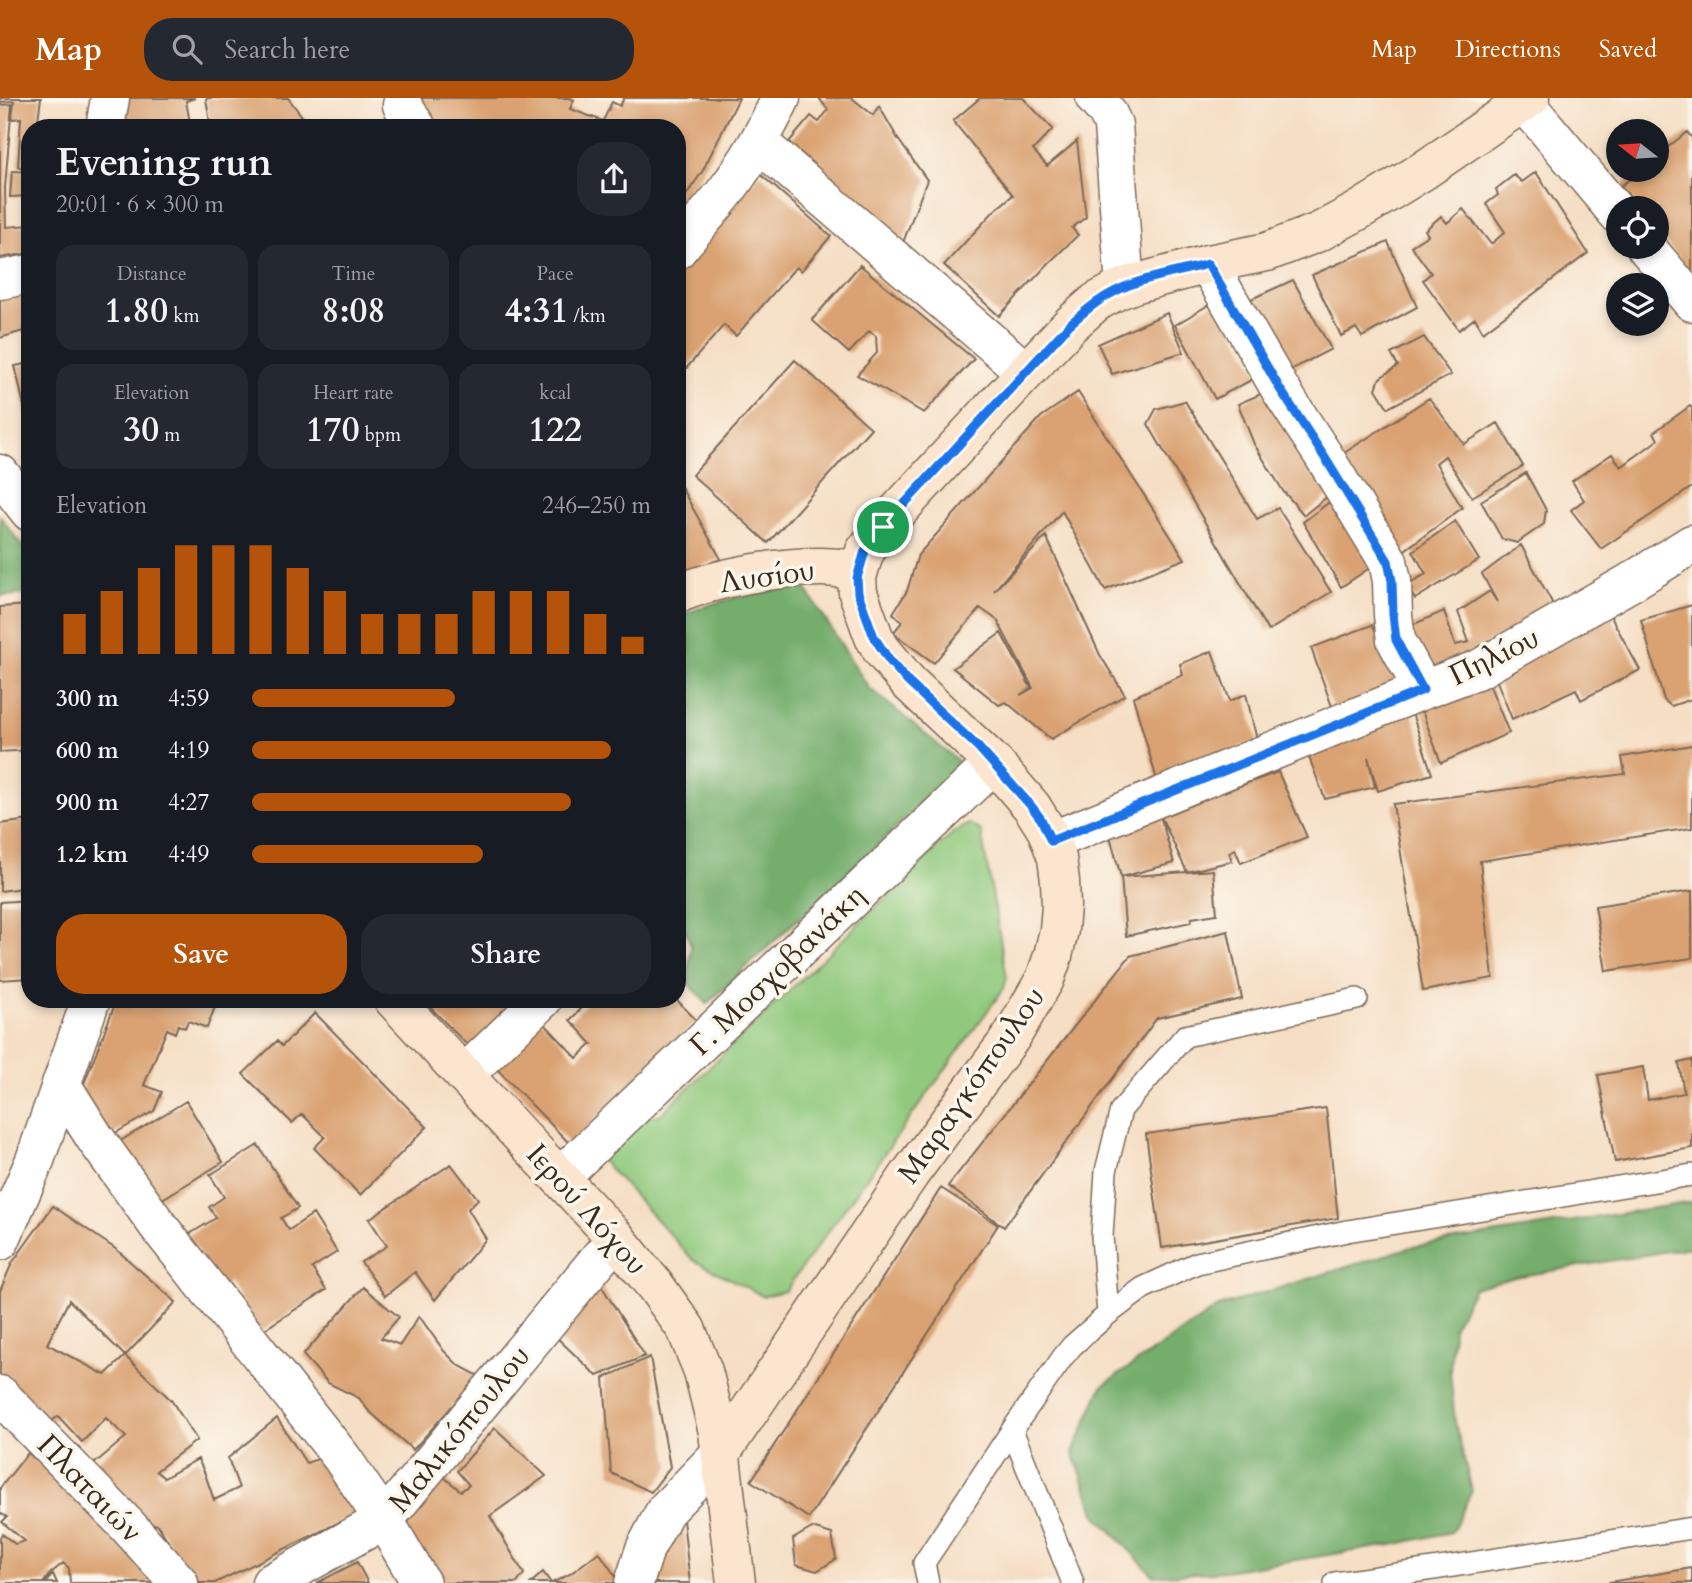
<!DOCTYPE html>
<html lang="en">
<head>
<meta charset="utf-8">
<style>
	:root { --surface:#171b24; --page:#242831; --text:#f1f3f6; --muted:#9ea1a6; --accent:#b45309 }
	body { margin:0; font-family:Cardo,serif; background:var(--page); color:var(--text); height:100vh; display:flex; flex-direction:column; font-size:26px; white-space:nowrap }
	* { box-sizing:border-box; margin:0 }
	p { font-size:23px; color:var(--muted) }
	.icon { flex:none; width:38px; height:38px; fill:none; stroke:currentColor; stroke-width:2; stroke-linecap:round; stroke-linejoin:round }
	.map { position:relative; flex:1; overflow:hidden }
	.details { position:absolute; left:21px; top:21px; width:665px; height:889px; display:flex; flex-direction:column; background:var(--surface); border-radius:28px; box-shadow:0 4px 10px #0003 }
	.details>* { flex:none }
	.needle { width:46px; rotate:287deg }
	.controls { position:absolute; left:1606px; top:21px; display:grid; gap:14px }
	.controls a { display:grid; place-items:center; width:63px; height:63px; border-radius:50%; background:var(--surface); box-shadow:0 4px 10px #0003; font-size:35px }
	.pin { position:absolute; display:grid; place-items:center; width:60px; height:60px; color:#fff; margin:-30px; border:4px solid #fff; border-radius:50%; box-shadow:0 2px 7px #0007 }
	.round { display:grid; place-items:center; flex:none; width:74px; height:74px; border-radius:28px; background:var(--page) }
	.overview { display:flex; align-items:center; justify-content:space-between; height:119px; padding:0 35px }
	h1 { font-size:38px; font-weight:600; line-height:52px }
	.metrics { display:grid; grid-template-columns:repeat(3,1fr); gap:10px; height:119px; padding:7px 35px }
	.metrics div { display:grid; align-content:center; border-radius:18px; background:var(--page); text-align:center }
	.metrics b { font-size:35px; font-weight:600 }
	.metrics small { font-size:19px; font-weight:400 }
	.metrics p { font-size:19px }
	.chart { height:196px; padding:14px 35px }
	.chart p { display:flex; justify-content:space-between }
	.chart svg { width:100%; height:126px; margin-top:7px; stroke:var(--accent); stroke-width:6 }
	.cta { display:flex; gap:14px; margin-top:auto; padding:14px 35px }
	.cta a { flex:1; height:80px; border-radius:28px; background:var(--accent); color:#fff; font-size:28px; font-weight:600; line-height:80px; text-align:center }
	.cta a+a { background:var(--page); color:var(--text) }
	ul { padding:0 35px; list-style:none; font-size:23px }
	li { display:grid; grid-template-columns:112px 84px 1fr; align-items:center; height:52px }
	li i { height:18px; border-radius:9px; background:var(--accent) }
	header { display:flex; align-items:center; gap:42px; box-sizing:border-box; height:98px; padding:0 35px; background:var(--accent); color:#fff }
	header strong { font-size:33px }
	nav { display:flex; gap:38px; margin-inline-start:auto; font-size:24px }
	.search { width:490px; height:63px; background:var(--page); display:flex; align-items:center; gap:18px; box-sizing:border-box; padding:0 24px; border-radius:28px; color:var(--muted); font-size:26px }
	.map>svg:first-child { display:block }
</style>
</head>
<body>
<header>
<strong>Map</strong>
<div class="search"><svg class="icon" aria-label="search" viewBox="0 0 24 24"><circle cx="10" cy="10" r="6"/><path d="M15 15l6 6"/></svg>Search here</div>
<nav><a>Map</a><a>Directions</a><a>Saved</a></nav>
</header>
<div class="map">
<svg width="1692" height="1485" viewBox="0 0 1692 1485">
	<rect width="100%" height="100%" fill="#fbf7ec"/>
	<filter id="ink" filterUnits="userSpaceOnUse"><feTurbulence type="fractalNoise" baseFrequency=".0143" numOctaves="2"/><feDisplacementMap in="SourceGraphic" scale="14" xChannelSelector="R" yChannelSelector="G"/><feConvolveMatrix kernelMatrix="1 2 1 2 8 2 1 2 1" color-interpolation-filters="sRGB"/></filter>
	<filter id="wash" filterUnits="userSpaceOnUse"><feTurbulence type="fractalNoise" baseFrequency=".00686" numOctaves="4" result="noise"/><feDisplacementMap in="SourceGraphic" scale="28" xChannelSelector="R" yChannelSelector="G"/><feGaussianBlur stdDeviation="1.57" result="paint"/><feColorMatrix in="noise" values="0 0 0 0 0 0 0 0 0 0 0 0 0 0 0 0 0 1.4 0 .05"/><feComposite in="paint" operator="in"/></filter>
	<g filter="url(#wash)">
		<rect width="100%" height="100%" fill="#f5dec4"/>
		<path fill="#90c97d" stroke="#667a4e" stroke-width="2" d="M 969,726 L 981,733 L 1007,880 L 1004,890 L 785,1193 L 763,1198 L 693,1162 L 598,1058 L 644,1016 L 659,1018 L 954,734 Z"/>
		<path fill="#74ad6c" stroke="#586c45" stroke-width="2" d="M 0,418 L 30,459 L 30,496 L 0,498 Z
			M 804,488 L 869,590 L 963,667 L 707,906 L 687,884 L 691,848 L 677,810 L 677,519 C 718,501 760,493 804,488 Z
			M 1692,1104 L 1692,1149 L 1515,1179 L 1474,1190 L 1453,1230 L 1450,1273 L 1455,1324 L 1472,1393 L 1452,1434 L 1392,1447 L 1225,1473 L 1154,1478 L 1096,1417 L 1073,1354 L 1102,1288 L 1218,1209 L 1411,1149 Z"/>
		<g id="blocks">
			<path fill="#daa272" d="M 0,0 L 41,0 L 38,22 L 91,26 L 91,30 L 30,30 L 30,70 L 18,69 L 21,20 L 12,21 L 14,3 L 0,4 Z
				M 117,0 L 195,0 L 186,3 L 191,30 L 114,30 Z
				M 209,0 L 288,0 L 308,26 L 306,30 L 211,30 L 206,1 Z
				M 412,0 L 570,0 L 574,2 L 570,11 L 603,23 L 612,4 L 620,8 L 624,0 L 739,0 L 702,74 L 677,110 L 677,30 L 436,30 Z
				M 819,0 L 852,0 L 873,17 L 879,8 L 898,41 L 927,82 L 902,147 L 789,44 L 811,18 L 819,24 L 828,12 Z
				M 980,0 L 1023,0 L 1053,31 L 1033,52 L 1047,68 L 1077,43 L 1086,119 L 1072,130 L 1078,137 L 1049,165 L 999,218 L 944,167 L 994,113 L 1013,97 L 953,23 Z
				M 12,6 L 5,89 L 6,129 L 30,127 L 30,155 L 0,160 L 0,7 Z
				M 1687,34 L 1692,40 L 1692,176 L 1657,133 L 1657,110 L 1639,110 L 1621,88 L 1641,72 L 1657,72 L 1657,58 Z
				M 12,73 L 30,74 L 30,98 L 10,99 Z
				M 1536,74 L 1588,155 L 1483,234 L 1475,220 L 1459,232 L 1423,182 L 1431,175 L 1411,148 L 1428,137 L 1425,132 L 1441,118 L 1447,125 L 1463,111 L 1491,146 L 1505,134 L 1486,106 L 1498,97 L 1496,91 L 1514,77 L 1522,84 Z
				M 760,76 L 831,138 L 801,173 L 796,169 L 736,238 L 724,227 L 677,281 L 677,173 Z
				M 1388,144 L 1417,209 L 1362,239 L 1356,230 L 1341,238 L 1312,177 Z
				M 860,167 L 974,261 L 924,315 L 857,277 L 877,255 L 876,238 L 869,233 L 849,255 L 812,222 Z
				M 30,180 L 30,212 L 28,212 L 30,231 L 0,240 L 0,184 Z
				M 1293,182 L 1331,251 L 1279,278 L 1236,208 Z
				M 1217,202 L 1259,278 L 1215,301 L 1175,227 Z
				M 1167,215 L 1184,254 L 1112,276 L 1098,246 Z
				M 1424,239 L 1451,277 L 1388,310 L 1376,291 L 1380,280 L 1398,268 L 1391,256 Z
				M 795,262 L 871,330 L 768,445 L 692,377 Z
				M 30,265 L 30,320 L 27,321 L 15,268 Z
				M 1272,291 L 1333,394 L 1304,417 L 1283,393 L 1254,346 L 1238,306 Z
				M 1078,294 L 1185,461 L 1105,492 L 1062,413 L 994,493 L 1046,438 L 1100,557 L 1125,597 L 1051,641 L 1006,604 L 999,607 L 953,570 L 1001,535 L 1031,590 L 1020,597 L 1033,590 L 997,522 L 980,510 L 934,565 L 893,535 L 902,524 L 893,515 L 907,493 L 918,457 L 1041,319 Z
				M 1429,300 L 1464,346 L 1498,325 L 1523,368 L 1472,399 L 1445,358 L 1436,365 L 1462,410 L 1402,454 L 1338,359 Z
				M 1185,303 L 1257,421 L 1278,410 L 1331,494 L 1268,533 L 1148,326 L 1156,311 Z
				M 1690,308 L 1692,310 L 1692,389 L 1601,451 L 1571,412 L 1584,402 L 1572,383 L 1612,356 L 1621,369 L 1658,342 L 1654,334 Z
				M 1526,375 L 1546,412 L 1544,426 L 1517,445 L 1502,441 L 1481,403 Z
				M 681,389 L 721,461 L 677,476 L 677,390 Z
				M 1336,399 L 1377,465 L 1341,489 L 1303,424 Z
				M 1455,423 L 1479,462 L 1415,501 L 1406,487 L 1426,476 L 1413,453 Z
				M 1521,447 L 1555,510 L 1425,578 L 1405,530 L 1444,513 L 1455,547 L 1469,544 L 1458,514 L 1490,493 L 1497,504 L 1482,476 Z
				M 30,507 L 30,652 L 0,654 L 0,509 Z
				M 1692,507 L 1692,601 L 1671,608 L 1664,602 L 1641,522 Z
				M 1610,517 L 1640,572 L 1581,602 L 1576,591 L 1512,621 L 1496,581 Z
				M 1372,527 L 1405,586 L 1334,614 L 1311,550 Z
				M 1212,553 L 1230,603 L 1246,596 L 1257,642 L 1157,682 L 1133,599 L 1183,577 L 1180,566 Z
				M 1488,583 L 1509,635 L 1441,665 L 1422,613 Z
				M 1412,615 L 1432,676 L 1378,693 L 1368,659 L 1375,689 L 1325,701 L 1307,654 Z
				M 1692,647 L 1692,730 L 1480,763 L 1493,880 L 1423,893 L 1393,706 L 1625,676 L 1622,659 Z
				M 1278,674 L 1307,739 L 1241,765 L 1235,751 L 1229,754 L 1232,763 L 1187,774 L 1160,717 Z
				M 1160,717 L 1174,765 L 1121,779 L 1110,738 Z
				M 30,722 L 30,789 L 0,793 L 0,726 Z
				M 1213,772 L 1217,816 L 1192,820 L 1191,824 L 1126,838 L 1121,779 Z
				M 1692,793 L 1692,860 L 1606,873 L 1595,808 Z
				M 30,802 L 30,880 L 0,882 L 0,804 Z
				M 1228,833 L 1242,901 L 1157,920 L 1004,1129 L 948,1088 L 1130,858 Z
				M 117,901 L 218,901 L 207,930 L 188,923 L 185,930 L 178,927 L 175,935 L 167,931 L 144,987 L 162,994 L 154,1013 L 110,1038 L 80,996 Z
				M 436,901 L 534,901 L 477,957 L 429,908 Z
				M 591,901 L 676,901 L 697,923 L 570,1046 L 494,968 L 541,922 L 577,960 L 592,946 L 570,922 Z
				M 315,915 L 427,1029 L 360,1097 L 314,1050 L 325,1039 L 302,1016 L 292,1025 L 243,976 L 277,943 L 282,948 Z
				M 1692,962 L 1692,1050 L 1615,1064 L 1598,977 L 1643,969 L 1648,1002 L 1684,995 L 1679,965 Z
				M 186,1003 L 223,1064 L 154,1106 L 117,1045 Z
				M 1326,1010 L 1338,1120 L 1162,1150 L 1146,1036 Z
				M 258,1047 L 298,1110 L 281,1120 L 289,1132 L 313,1116 L 337,1154 L 312,1170 L 326,1192 L 260,1234 L 228,1184 L 221,1189 L 188,1137 L 216,1120 L 209,1109 L 224,1099 L 210,1077 Z
				M 451,1066 L 478,1101 L 468,1111 L 486,1141 L 435,1202 L 415,1174 L 385,1198 L 361,1164 L 387,1148 L 369,1121 Z
				M 941,1090 L 998,1127 L 809,1420 L 751,1383 Z
				M 53,1108 L 117,1152 L 176,1204 L 125,1258 L 69,1202 L 47,1246 L 105,1277 L 125,1258 L 171,1302 L 197,1342 L 156,1373 L 164,1380 L 198,1361 L 205,1376 L 214,1402 L 239,1390 L 228,1360 L 277,1320 L 306,1365 L 321,1360 L 358,1415 L 215,1485 L 194,1485 L 158,1427 L 131,1420 L 89,1370 L 126,1339 L 106,1320 L 82,1344 L 58,1318 L 44,1330 L 0,1288 L 0,1193 L 12,1165 Z
				M 601,1187 L 645,1258 L 597,1278 L 555,1238 Z
				M 363,1189 L 399,1219 L 381,1240 L 400,1247 L 419,1218 L 444,1253 L 458,1267 L 479,1278 L 413,1352 L 368,1312 L 359,1300 L 328,1285 L 303,1257 Z
				M 650,1259 L 670,1369 L 651,1394 L 611,1375 L 604,1280 Z
				M 495,1330 L 546,1378 L 490,1418 L 524,1476 L 517,1485 L 425,1485 L 418,1475 L 430,1462 L 402,1433 L 441,1377 L 461,1393 L 469,1387 L 457,1373 Z
				M 28,1355 L 80,1399 L 169,1485 L 70,1485 L 69,1470 L 63,1465 L 51,1475 L 43,1485 L 0,1485 L 0,1439 L 2,1436 L 15,1446 L 25,1443 L 2,1424 L 7,1419 L 0,1415 L 0,1390 Z
				M 683,1422 L 690,1485 L 647,1485 L 665,1439 Z
				M 812,1430 L 832,1436 L 836,1461 L 817,1473 L 796,1467 L 793,1441 Z
				M 599,1454 L 620,1485 L 552,1485 L 570,1476 Z
				M 357,1464 L 368,1485 L 317,1485 Z
				M 1692,1470 L 1692,1485 L 1609,1485 L 1609,1484 Z
				M 543,1474 L 551,1485 L 531,1485 Z
				M 53,1476 L 57,1485 L 45,1485 Z"/>
		</g>
	</g>
	<g filter="url(#ink)">
		<use href="#blocks" fill-opacity="0" stroke="#7c6958" stroke-width="2"/>
		<g fill="none" stroke-linecap="round" stroke-linejoin="round">
			<g stroke="#7c6958" stroke-width="24">
				<path id="lane" d="M 1108,1216 L 1102,1138 L 1106,1073 L 1121,1012 L 1185,938 L 1357,901
					M 1012,1332 L 1073,1485
					M 928,1485 L 924,1465 L 1012,1332 L 1063,1259 L 1072,1248 L 1108,1216 L 1143,1190 L 1197,1165 L 1347,1133 L 1692,1077
					M 1335,1485 L 1440,1470 L 1692,1430"/>
			</g>
			<g stroke="#7c6958" stroke-width="41">
				<path id="street" d="M 1095,0 L 1107,14 L 1113,27 L 1125,189
					M 1524,4 L 1619,117
					M 402,7 L 417,30
					M 105,30 L 110,0
					M 759,45 L 1026,274
					M 1646,149 L 1692,204
					M 677,152 C 694,131 713,111 729,89 C 750,61 766,32 781,0
					M 1208,166 L 1280,291 L 1327,363 L 1388,463 L 1392,483 L 1393,517 L 1396,542 L 1423,592
					M 0,182 L 30,176
					M 0,376 L 30,414
					M 1051,743 L 1423,592 L 1479,571 L 1631,484 L 1692,446
					M 464,977 L 543,901
					M 61,986 L 95,1040 L 159,1129 L 342,1360 L 384,1422 L 421,1485
					M 560,1079 L 994,665
					M 0,1143 L 35,1062 L 91,901
					M 0,1297 L 126,1426 L 179,1485
					M 271,1485 L 384,1422 L 616,1140
					M 634,1485 L 645,1451 L 665,1413 L 721,1355"/>
			</g>
			<g stroke="#7c6958" stroke-width="41">
				<path id="secondary" d="M 677,496 C 719,479 776,469 821,469 C 833,469 846,471 859,472
					M 393,901 L 616,1140 L 656,1189 L 686,1231 L 703,1273 L 718,1334 L 736,1485
					M 721,1355 L 910,1076 L 1012,938 L 1045,881 L 1053,858 L 1059,832 L 1061,808 L 1060,783 L 1057,760 L 1047,733 L 1032,709 L 994,665 L 908,584 L 881,551 L 874,539 L 858,495 L 857,480 L 859,472 L 865,453 L 896,415 L 1026,274 L 1071,226 L 1096,204 L 1116,193 L 1134,186 L 1208,166 L 1267,154 L 1319,134 L 1358,113 L 1423,73 L 1530,0"/>
			</g>
			<use href="#lane" stroke="#fff" stroke-width="21"/>
			<use href="#street" stroke="#fff" stroke-width="38"/>
			<use href="#secondary" stroke="#fbe5cf" stroke-width="38"/>
		</g>
	</g>
	<g fill="none" stroke-linecap="round" stroke-linejoin="round" filter="url(#ink)">
		<g stroke="#fff" stroke-width="14">
			<path id="route" d="M 1208,166 L 1280,291 L 1327,363 L 1388,463 L 1392,483 L 1393,517 L 1396,542 L 1423,592 L 1051,743 L 1041,721 L 1032,709 L 978,649 L 908,584 L 889,562 L 874,539 L 858,495 L 857,480 L 865,453 L 883,429 L 1070,226 C 1084,214 1098,202 1114,194 C 1140,180 1179,174 1208,166 Z"/>
		</g>
		<use href="#route" stroke="#1a73e8" stroke-width="9"/>
	</g>
	<g text-anchor="middle" stroke-width="7" stroke-linejoin="round" paint-order="stroke">
		<g font-size="30" fill="#3b2a1e" stroke="#fbf7ec">
			<text transform="translate(767 478) rotate(-8)" y="10">Λυσίου</text>
			<text transform="translate(1494 558) rotate(-26)" y="10">Πηλίου</text>
			<text transform="translate(777 872) rotate(-44)" y="10">Γ. Μοσχοβανάκη</text>
			<text transform="translate(971 987) rotate(-55)" y="10">Μαραγκόπουλου</text>
			<text transform="translate(587 1111) rotate(48)" y="10">Ιερού Λόχου</text>
			<text transform="translate(459 1331) rotate(-51)" y="10">Μαλικόπουλου</text>
			<text transform="translate(90 1390) rotate(46)" y="10">Πλαταιών</text>
		</g>
	</g>
</svg>
<div class="controls">
<a><svg class="needle" viewBox="-14 -14 28 28"><path d="M0-13l5 13h-10z" fill="#e53935"/><path d="M0 13l5-13h-10z" fill="#9ea1a6"/></svg></a>
<a><svg class="icon" aria-label="locate" viewBox="0 0 24 24"><circle cx="12" cy="12" r="6"/><path d="M12 2v4M12 18v4M2 12h4M18 12h4"/></svg></a>
<a><svg class="icon" aria-label="layers" viewBox="0 0 24 24"><path d="M12 4l9 5-9 5-9-5zM3 14l9 5 9-5"/></svg></a>
</div>
<div class="pin" style="left:883px;top:429px;background:#1e9e55"><svg class="icon" aria-label="arrive" viewBox="0 0 24 24"><path d="M6 21V4h12l-3 4 3 4H6"/></svg></div>
<section class="details">
<div class="overview"><div><h1>Evening run</h1><p>20:01 · 6 × 300 m</p></div><a class="round"><svg class="icon" aria-label="share" viewBox="0 0 24 24"><path d="M12 15V3M7 8l5-5 5 5M5 13v7h14v-7"/></svg></a></div>
<div class="metrics">
<div><p>Distance</p><b>1.80<small> km</small></b></div>
<div><p>Time</p><b>8:08</b></div>
<div><p>Pace</p><b>4:31<small> /km</small></b></div>
</div>
<div class="metrics">
<div><p>Elevation</p><b>30<small> m</small></b></div>
<div><p>Heart rate</p><b>170<small> bpm</small></b></div>
<div><p>kcal</p><b>122</b></div>
</div>
<div class="chart"><p><span>Elevation</span>246–250 m</p>
<svg viewBox="0 0 160 44" preserveAspectRatio="none"><path d="M5 44V30M15 44V22M25 44V14M35 44V6M45 44V6M55 44V6M65 44V14M75 44V22M85 44V30M95 44V30M105 44V30M115 44V22M125 44V22M135 44V22M145 44V30M155 44V38"/></svg>
</div>
<ul>
<li><b>300 m</b>4:59<i style="width:51%"></i></li>
<li><b>600 m</b>4:19<i style="width:90%"></i></li>
<li><b>900 m</b>4:27<i style="width:80%"></i></li>
<li><b>1.2 km</b>4:49<i style="width:58%"></i></li>
</ul>
<div class="cta"><a>Save</a><a>Share</a></div>
</section>
</div>
</body>
</html>
